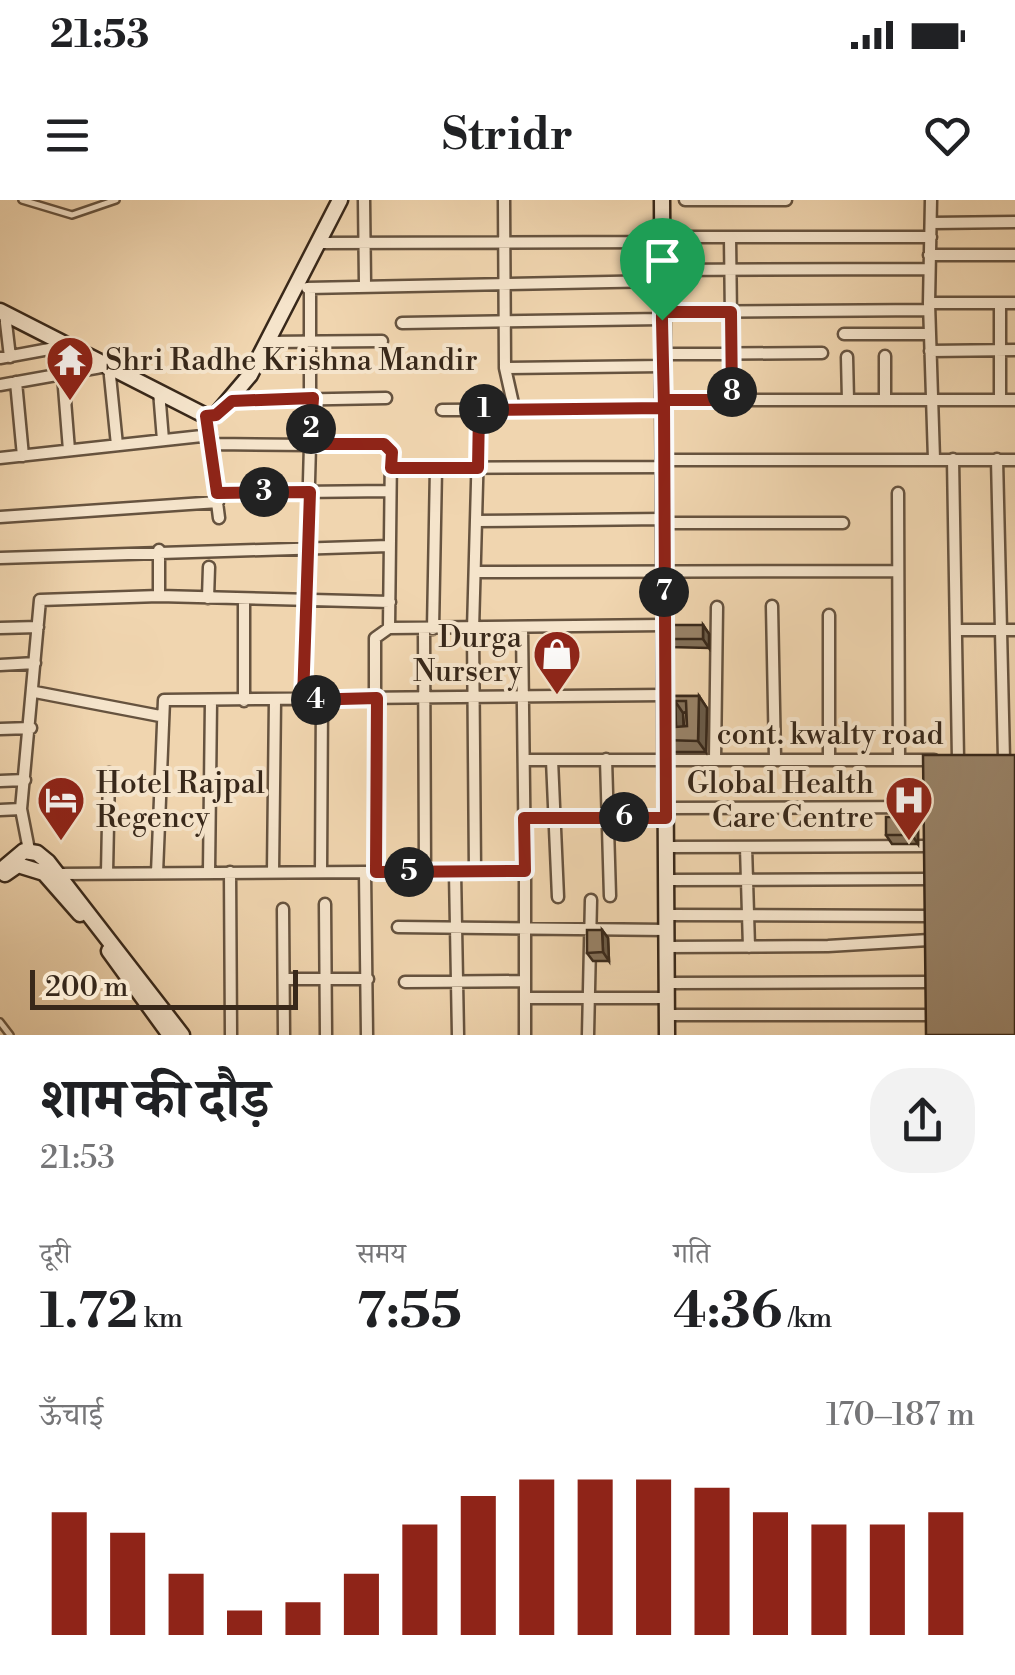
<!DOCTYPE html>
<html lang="hi">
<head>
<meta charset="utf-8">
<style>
	:root { --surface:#fff; --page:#f2f2f2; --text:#202124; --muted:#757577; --accent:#8f2418 }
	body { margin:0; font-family:"Libre Bodoni","Noto Serif Devanagari",serif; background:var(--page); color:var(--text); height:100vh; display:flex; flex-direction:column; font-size:38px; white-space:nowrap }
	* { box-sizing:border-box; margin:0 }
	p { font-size:32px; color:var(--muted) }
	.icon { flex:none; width:55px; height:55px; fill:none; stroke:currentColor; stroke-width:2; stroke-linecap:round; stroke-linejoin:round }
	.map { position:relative; height:835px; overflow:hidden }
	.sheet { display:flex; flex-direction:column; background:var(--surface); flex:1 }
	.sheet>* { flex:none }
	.scale { position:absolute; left:30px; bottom:25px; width:268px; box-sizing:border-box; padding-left:10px; border:5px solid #38281a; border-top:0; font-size:28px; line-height:35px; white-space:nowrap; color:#38281a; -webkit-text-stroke:8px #f5e4cb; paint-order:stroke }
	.pin { position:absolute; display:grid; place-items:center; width:85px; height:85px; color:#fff; margin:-102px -42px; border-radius:50% 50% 50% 0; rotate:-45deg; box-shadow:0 0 10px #0007 }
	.pin .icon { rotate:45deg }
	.km { position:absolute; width:50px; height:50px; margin:-25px; border-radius:50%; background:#222; color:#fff; font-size:28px; line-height:50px; text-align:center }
	.round { display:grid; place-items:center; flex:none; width:105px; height:105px; border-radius:40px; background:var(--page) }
	.overview { display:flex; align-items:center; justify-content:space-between; height:170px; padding:0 40px }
	h1 { font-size:55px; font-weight:700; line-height:75px }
	.metrics { display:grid; grid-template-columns:repeat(3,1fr); gap:15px; height:170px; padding:10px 40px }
	.metrics div { display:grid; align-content:center }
	.metrics b { font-size:50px; font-weight:700 }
	.metrics small { font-size:28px; font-weight:400 }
	.metrics p { font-size:28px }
	.chart { height:280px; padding:20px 40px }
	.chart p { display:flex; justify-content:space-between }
	.chart svg { width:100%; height:180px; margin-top:10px; stroke:var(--accent); stroke-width:6 }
	.status { display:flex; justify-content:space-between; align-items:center; height:70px; padding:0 50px; background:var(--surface); direction:ltr }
	.status svg { height:28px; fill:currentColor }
	header { display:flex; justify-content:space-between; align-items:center; height:130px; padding:0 40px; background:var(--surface); font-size:45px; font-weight:700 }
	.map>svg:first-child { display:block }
</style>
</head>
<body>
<div class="status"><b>21:53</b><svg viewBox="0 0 49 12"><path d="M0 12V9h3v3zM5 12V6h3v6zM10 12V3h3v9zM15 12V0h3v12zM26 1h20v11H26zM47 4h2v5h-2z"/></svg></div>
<header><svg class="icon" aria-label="menu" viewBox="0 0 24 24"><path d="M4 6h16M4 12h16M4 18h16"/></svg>Stridr<svg class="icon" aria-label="heart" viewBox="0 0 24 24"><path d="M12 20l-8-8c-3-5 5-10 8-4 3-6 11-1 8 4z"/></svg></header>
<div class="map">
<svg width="1015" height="835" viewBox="0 0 1015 835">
	<rect width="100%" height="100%" fill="#f0d5af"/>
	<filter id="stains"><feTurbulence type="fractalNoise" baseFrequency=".002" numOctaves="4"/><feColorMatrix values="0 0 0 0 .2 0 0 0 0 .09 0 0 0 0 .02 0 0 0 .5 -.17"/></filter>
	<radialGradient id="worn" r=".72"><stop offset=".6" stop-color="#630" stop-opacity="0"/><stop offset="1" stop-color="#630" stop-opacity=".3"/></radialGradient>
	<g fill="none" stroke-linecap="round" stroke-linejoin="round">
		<g stroke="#66533f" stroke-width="10">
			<path id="lane" d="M 22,0 L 72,15 L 116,0
				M 0,822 L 10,835"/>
		</g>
		<g stroke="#66533f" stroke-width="15">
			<path id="street" d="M 364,0 L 365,84
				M 504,0 L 505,168 L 514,208
				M 685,0 L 786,0
				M 931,0 L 929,103 L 934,259
				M 932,23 L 1015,22
				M 661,37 L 931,37
				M 730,37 L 732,200
				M 318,43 L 661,42
				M 929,55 L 1015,55
				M 661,70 L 929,69
				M 307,88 L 661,81
				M 310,88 L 310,245 L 384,244 L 391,252 L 389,428 L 664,425
				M 929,103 L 1015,103
				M 661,112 L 929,110
				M 5,114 L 10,157
				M 402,123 L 662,119
				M 844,134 L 930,134
				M 267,142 L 382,141
				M 930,151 L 1015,150
				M 663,154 L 822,153
				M 885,156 L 885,200
				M 847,157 L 848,200
				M 0,158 L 71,145
				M 109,166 L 117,245
				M 505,168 L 663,166
				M 63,175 L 69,250
				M 16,182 L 23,256
				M 0,185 L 107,166
				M 159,191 L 163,240
				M 664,200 L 1015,200
				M 1000,200 L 1000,103
				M 233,201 L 386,198
				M 442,210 L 663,208
				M 206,216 L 219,318
				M 212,244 L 310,245 L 303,500
				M 0,258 L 211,235
				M 953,259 L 958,559
				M 997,259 L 1004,559
				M 664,260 L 1015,260
				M 391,268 L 665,267
				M 217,293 L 390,291
				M 898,293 L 899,559
				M 0,317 L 218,302
				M 476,321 L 664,319
				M 664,323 L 843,323
				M 0,358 L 389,346
				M 475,372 L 898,371
				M 159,396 L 159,350
				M 208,398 L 209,367
				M 772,406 L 775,558
				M 829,415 L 829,558
				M 0,428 L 38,427
				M 424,429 L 425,672
				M 433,429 L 436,268
				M 956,430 L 1015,430
				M 0,465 L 35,463
				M 35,492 L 160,516
				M 244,501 L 244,401
				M 0,529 L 31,528
				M 606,559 L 610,696
				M 715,559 L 717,407
				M 524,560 L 934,560
				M 552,560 L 558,697
				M 0,581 L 25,580
				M 666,608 L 928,607
				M 0,610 L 21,609
				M 524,618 L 666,618
				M 666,647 L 929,646
				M 746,647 L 749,747
				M 29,650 L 21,609 L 40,400 L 159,396 L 390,402
				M 525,671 L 525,835
				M 209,672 L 211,501
				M 230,672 L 231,835
				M 273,672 L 275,500
				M 321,672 L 322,499
				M 365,672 L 367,835
				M 375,672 L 375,438 L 389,428
				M 455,672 L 458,835
				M 475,672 L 473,430 L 479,210
				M 107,673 L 109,573
				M 157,673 L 164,500 L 664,495
				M 60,674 L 525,671 L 522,428
				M 667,680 L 929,679
				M 325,704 L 326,835
				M 283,709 L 284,835
				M 668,715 L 929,716
				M 398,727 L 667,730
				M 667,747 L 828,746 L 929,740
				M 284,779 L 368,779
				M 405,782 L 525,781
				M 667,783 L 929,782
				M 525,798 L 667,798
				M 667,815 L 936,815
				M 588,835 L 591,700"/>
		</g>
		<g stroke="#38281a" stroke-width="19">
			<path id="secondary" d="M 662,0 L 667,835
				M 0,111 L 206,216 L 216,215 L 250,175 L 340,0
				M 0,671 L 24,651 L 37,653 L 48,662 L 182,835
				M 5,674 L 18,665 L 44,673 L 80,714
				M 109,751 L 170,835"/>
		</g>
		<use href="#lane" stroke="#f5e4cb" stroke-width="5"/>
		<use href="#street" stroke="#f5e4cb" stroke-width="10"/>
		<use href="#secondary" stroke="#f5e4cb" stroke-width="14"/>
	</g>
	<path fill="#837059" stroke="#38281a" stroke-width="2.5" fill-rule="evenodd" d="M 703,425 L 709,434 L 709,448 L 669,447 L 663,439 Z
		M 664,496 L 699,496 L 707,508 L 706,552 L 671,552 L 663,540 ZM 686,512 L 687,526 L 684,526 L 683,513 Z
		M 912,617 L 918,625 L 918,644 L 892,644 L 886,635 Z
		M 602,730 L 608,738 L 609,761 L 593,761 L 587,753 Z"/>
	<path fill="#6a5b48" stroke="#38281a" stroke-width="2.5" d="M 703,425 L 709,434 L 709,448 L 703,439 Z
		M 699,496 L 707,508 L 706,552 L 698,541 Z
		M 675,501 L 683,513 L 684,538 L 676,527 Z
		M 912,617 L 918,625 L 918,644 L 912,635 Z
		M 602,730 L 608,738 L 609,761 L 603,752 Z"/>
	<path fill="#988267" stroke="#38281a" stroke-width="2.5" fill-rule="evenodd" d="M 663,425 L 703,425 L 703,439 L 663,439 Z
		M 664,496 L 699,496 L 698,541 L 663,540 ZM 675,501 L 686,501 L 687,526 L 676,527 Z
		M 923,555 L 1015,555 L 1015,835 L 926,835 Z
		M 886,617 L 912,617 L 912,635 L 886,635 Z
		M 587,730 L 602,730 L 603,752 L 587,753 Z"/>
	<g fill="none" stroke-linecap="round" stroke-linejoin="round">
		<g stroke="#fff" stroke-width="20">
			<path id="route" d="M 662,120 L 664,208 L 479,210 L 478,268 L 391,268 L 392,252 L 384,244 L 310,244 L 313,198 L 232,201 L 216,215 L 206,216 L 217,293 L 310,292 L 303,500 L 377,498 L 376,672 L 525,671 L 524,618 L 666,618 L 664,200 L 732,200 L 731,112 L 662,112 L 662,120"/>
		</g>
		<use href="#route" stroke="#8f2418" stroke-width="12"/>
	</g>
	<defs>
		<g id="temple-pin" transform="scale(2.5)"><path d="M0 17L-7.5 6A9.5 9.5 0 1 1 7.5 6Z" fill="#8f2418" stroke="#f5e4cb"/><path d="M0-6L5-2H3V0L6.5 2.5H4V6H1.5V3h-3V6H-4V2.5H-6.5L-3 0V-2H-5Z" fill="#fff"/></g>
		<g id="shop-pin" transform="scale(2.5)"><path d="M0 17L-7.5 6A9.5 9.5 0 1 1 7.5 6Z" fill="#8f2418" stroke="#f5e4cb"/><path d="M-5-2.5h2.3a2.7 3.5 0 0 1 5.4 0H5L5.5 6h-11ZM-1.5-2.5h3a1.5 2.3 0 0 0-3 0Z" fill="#fff"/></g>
		<g id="hotel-pin" transform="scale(2.5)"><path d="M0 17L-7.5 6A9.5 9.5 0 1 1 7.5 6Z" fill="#8f2418" stroke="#f5e4cb"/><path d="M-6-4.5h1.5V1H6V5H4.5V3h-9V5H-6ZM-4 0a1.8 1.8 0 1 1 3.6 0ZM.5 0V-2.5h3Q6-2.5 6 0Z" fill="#fff"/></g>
		<g id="hospital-pin" transform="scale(2.5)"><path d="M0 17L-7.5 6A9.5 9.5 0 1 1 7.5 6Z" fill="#8f2418" stroke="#f5e4cb"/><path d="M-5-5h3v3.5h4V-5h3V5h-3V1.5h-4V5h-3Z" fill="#fff"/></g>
	</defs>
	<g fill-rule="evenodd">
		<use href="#temple-pin" x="70" y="160"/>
		<use href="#shop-pin" x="557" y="454"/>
		<use href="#hotel-pin" x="61" y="600"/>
		<use href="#hospital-pin" x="909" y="600"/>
	</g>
	<g text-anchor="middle" stroke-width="8" stroke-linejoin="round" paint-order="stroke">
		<g font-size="30" fill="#38281a" stroke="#f5e4cb" text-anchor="start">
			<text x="105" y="170">Shri Radhe Krishna Mandir</text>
			<text x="522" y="447" text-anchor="end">Durga<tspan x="522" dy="34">Nursery</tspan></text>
			<text x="96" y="593">Hotel Rajpal<tspan x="96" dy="34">Regency</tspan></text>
			<text x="874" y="593" text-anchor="end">Global Health<tspan x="874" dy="34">Care Centre</tspan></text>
		</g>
		<g font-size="30" fill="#38281a" stroke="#f5e4cb">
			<text x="830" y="544">cont. kwalty road</text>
		</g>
	</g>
	<rect width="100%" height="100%" filter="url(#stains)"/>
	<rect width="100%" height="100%" fill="url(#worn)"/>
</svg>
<div class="scale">200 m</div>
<div class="pin" style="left:662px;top:120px;background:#1e9e55"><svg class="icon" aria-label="arrive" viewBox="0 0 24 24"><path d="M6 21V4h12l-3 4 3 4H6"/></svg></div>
<b class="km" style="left:484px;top:209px">1</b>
<b class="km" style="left:311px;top:229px">2</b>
<b class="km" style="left:264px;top:292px">3</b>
<b class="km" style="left:316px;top:500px">4</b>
<b class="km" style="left:409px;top:672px">5</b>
<b class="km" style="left:624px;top:617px">6</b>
<b class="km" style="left:664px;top:392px">7</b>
<b class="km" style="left:732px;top:192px">8</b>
</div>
<section class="sheet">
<div class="overview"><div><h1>शाम की दौड़</h1><p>21:53</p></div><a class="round"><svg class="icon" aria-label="share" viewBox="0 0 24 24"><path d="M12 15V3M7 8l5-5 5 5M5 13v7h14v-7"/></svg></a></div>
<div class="metrics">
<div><p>दूरी</p><b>1.72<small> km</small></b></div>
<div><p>समय</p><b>7:55</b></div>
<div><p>गति</p><b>4:36<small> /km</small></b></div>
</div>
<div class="chart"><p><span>ऊँचाई</span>170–187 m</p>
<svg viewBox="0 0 160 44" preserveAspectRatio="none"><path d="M5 44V14M15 44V19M25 44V29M35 44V38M45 44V36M55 44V29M65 44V17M75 44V10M85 44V6M95 44V6M105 44V6M115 44V8M125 44V14M135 44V17M145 44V17M155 44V14"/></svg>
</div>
</section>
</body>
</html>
